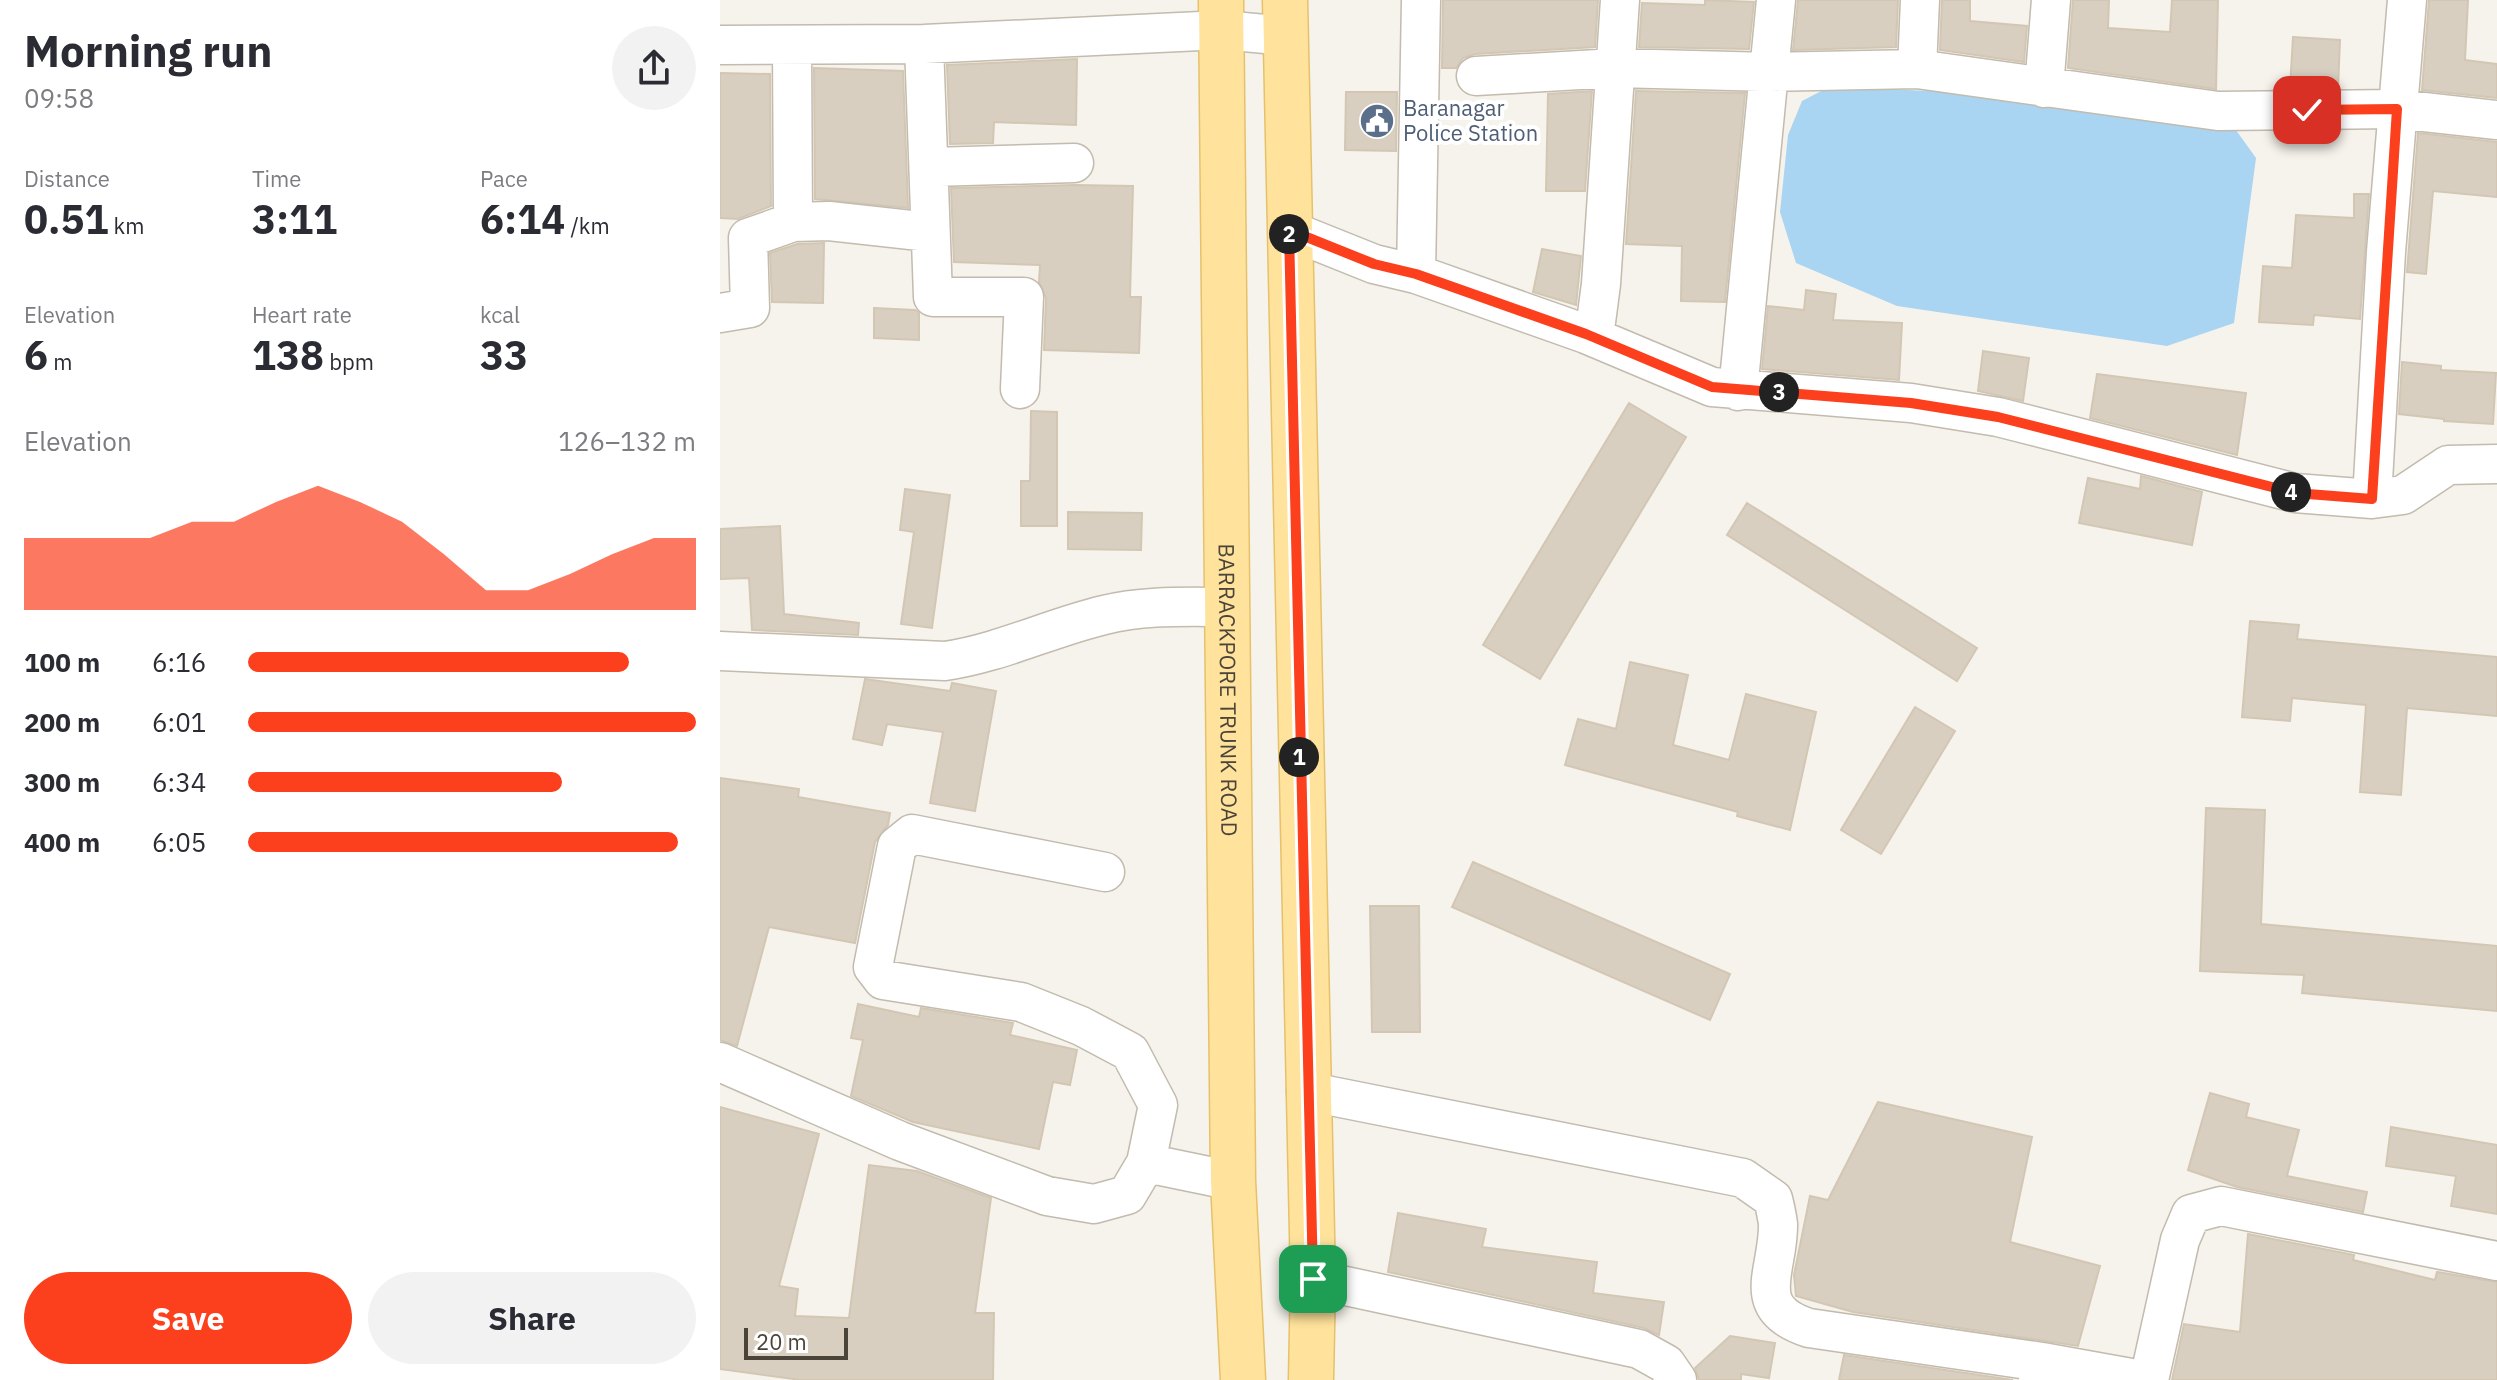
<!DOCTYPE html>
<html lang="en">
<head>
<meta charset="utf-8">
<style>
	:root { --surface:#fff; --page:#f2f2f3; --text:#2b2b33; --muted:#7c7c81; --accent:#fc3f1d }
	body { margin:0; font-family:"IBM Plex Sans",sans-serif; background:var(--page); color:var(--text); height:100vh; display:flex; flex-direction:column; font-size:30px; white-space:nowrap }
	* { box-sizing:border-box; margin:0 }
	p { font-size:26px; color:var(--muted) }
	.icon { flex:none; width:44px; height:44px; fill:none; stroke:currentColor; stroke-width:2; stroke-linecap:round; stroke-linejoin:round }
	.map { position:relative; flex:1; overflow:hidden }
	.drawer { display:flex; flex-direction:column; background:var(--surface); width:720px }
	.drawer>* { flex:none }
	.scale { position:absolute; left:24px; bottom:20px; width:104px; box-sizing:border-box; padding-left:8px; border:4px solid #4b4439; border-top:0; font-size:22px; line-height:28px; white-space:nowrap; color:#4b4439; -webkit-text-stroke:6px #fff; paint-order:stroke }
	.pin { position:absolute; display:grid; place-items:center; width:68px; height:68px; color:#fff; margin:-34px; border-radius:16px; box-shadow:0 4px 12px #0006 }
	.km { position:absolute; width:40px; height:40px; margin:-20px; border-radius:50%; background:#222; color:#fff; font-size:22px; line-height:40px; text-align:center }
	.round { display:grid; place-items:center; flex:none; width:84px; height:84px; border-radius:42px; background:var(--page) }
	.summary { display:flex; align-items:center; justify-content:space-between; height:136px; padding:0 24px }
	h1 { font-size:44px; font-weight:700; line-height:60px }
	.figures { display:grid; grid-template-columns:repeat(3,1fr); gap:12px; height:136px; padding:8px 24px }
	.figures div { display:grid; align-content:center }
	.figures b { font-size:40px; font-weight:700 }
	.figures small { font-size:22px; font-weight:400 }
	.figures p { font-size:22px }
	.chart { height:224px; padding:16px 24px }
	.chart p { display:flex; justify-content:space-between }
	.chart svg { width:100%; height:144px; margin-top:8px; fill:var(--accent); opacity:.7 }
	.button { display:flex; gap:16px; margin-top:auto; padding:16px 24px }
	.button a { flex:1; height:92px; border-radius:48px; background:var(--accent); color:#fff; font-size:32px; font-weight:700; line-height:92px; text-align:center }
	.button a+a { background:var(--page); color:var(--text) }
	ul { padding:0 24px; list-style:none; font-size:26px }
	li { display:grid; grid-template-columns:128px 96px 1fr; align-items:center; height:60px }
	li i { height:20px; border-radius:10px; background:var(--accent) }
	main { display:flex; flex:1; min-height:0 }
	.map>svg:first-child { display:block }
</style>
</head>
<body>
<main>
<section class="drawer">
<div class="summary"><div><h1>Morning run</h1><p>09:58</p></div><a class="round"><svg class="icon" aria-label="share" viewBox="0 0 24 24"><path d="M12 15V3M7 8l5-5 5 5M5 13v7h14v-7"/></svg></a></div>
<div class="figures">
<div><p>Distance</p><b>0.51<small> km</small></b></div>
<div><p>Time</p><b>3:11</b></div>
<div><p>Pace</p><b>6:14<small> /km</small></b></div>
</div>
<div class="figures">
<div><p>Elevation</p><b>6<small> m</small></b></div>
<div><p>Heart rate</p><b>138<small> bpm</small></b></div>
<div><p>kcal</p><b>33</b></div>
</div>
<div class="chart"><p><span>Elevation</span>126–132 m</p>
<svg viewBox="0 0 160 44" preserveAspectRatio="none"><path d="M0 44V22L10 22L20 22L30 22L40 17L50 17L60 11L70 6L80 11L90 17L100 27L110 38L120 38L130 33L140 27L150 22L160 22V44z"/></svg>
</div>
<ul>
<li><b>100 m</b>6:16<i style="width:85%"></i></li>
<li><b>200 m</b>6:01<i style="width:100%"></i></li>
<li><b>300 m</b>6:34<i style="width:70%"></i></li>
<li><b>400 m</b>6:05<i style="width:96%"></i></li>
</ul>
<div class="button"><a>Save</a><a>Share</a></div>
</section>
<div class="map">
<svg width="1777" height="1380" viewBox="0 0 1777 1380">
	<rect width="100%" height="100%" fill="#f6f3ec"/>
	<path fill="#a9d4f2" d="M 1109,87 L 1264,93 L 1513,126 L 1536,158 L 1514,323 L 1447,346 L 1177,306 L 1076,263 L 1060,212 L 1068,135 L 1082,101 Z"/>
	<path fill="#d8cfc1" stroke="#d3c7b4" stroke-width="2" d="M 723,0 L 878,0 L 875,47 L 755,54 L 743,58 L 736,68 L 722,68 Z
		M 985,0 L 1034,2 L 1029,49 L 919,47 L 922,3 L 985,5 Z
		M 1078,0 L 1178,0 L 1176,47 L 1073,50 Z
		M 1222,0 L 1250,0 L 1250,21 L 1307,26 L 1304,62 L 1220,50 Z
		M 1353,0 L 1389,0 L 1388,28 L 1450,32 L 1452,0 L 1498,0 L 1496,89 L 1348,68 Z
		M 1709,0 L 1748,0 L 1745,60 L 1777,64 L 1777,98 L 1702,90 Z
		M 1573,37 L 1620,40 L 1618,88 L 1570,88 Z
		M 357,59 L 356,125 L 274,122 L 273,143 L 230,144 L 227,65 Z
		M 94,68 L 183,71 L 188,208 L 95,199 Z
		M 0,73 L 50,74 L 51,206 L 18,219 L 0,218 Z
		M 872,91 L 865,191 L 826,191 L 828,94 Z
		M 916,91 L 1025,93 L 1005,302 L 961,301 L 962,246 L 906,244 Z
		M 626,92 L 677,92 L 676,151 L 625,150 Z
		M 1698,133 L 1777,142 L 1777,197 L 1713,191 L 1706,274 L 1687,272 Z
		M 355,185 L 413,186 L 410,297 L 421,297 L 419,353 L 324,350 L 326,298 L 319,282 L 320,265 L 234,262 L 231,188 Z
		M 1634,194 L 1649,194 L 1640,319 L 1594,315 L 1593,325 L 1539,322 L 1543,266 L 1572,268 L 1576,215 L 1634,218 Z
		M 104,243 L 103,303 L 52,302 L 50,253 L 77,244 Z
		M 822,249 L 861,256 L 856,305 L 813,292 Z
		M 1086,290 L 1116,294 L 1113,320 L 1182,323 L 1179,380 L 1042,369 L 1048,306 L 1084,310 Z
		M 154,308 L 195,310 L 199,313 L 199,340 L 154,338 Z
		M 1263,351 L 1309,358 L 1303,401 L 1258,391 Z
		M 1682,362 L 1721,366 L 1721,370 L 1776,373 L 1773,424 L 1724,421 L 1724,419 L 1679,414 Z
		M 1377,374 L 1526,393 L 1517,455 L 1370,418 Z
		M 909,403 L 966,437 L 820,679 L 763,645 Z
		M 311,411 L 337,412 L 337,526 L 301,526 L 301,481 L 310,481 Z
		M 1421,476 L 1482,492 L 1472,545 L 1359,523 L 1368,478 L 1420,489 Z
		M 185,489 L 230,495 L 212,628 L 181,624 L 194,532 L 180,530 Z
		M 1027,503 L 1257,648 L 1237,681 L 1007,535 Z
		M 348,512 L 422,513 L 421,550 L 348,549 Z
		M 60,526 L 64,614 L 139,623 L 138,635 L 32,630 L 29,578 L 0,579 L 0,529 Z
		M 1530,621 L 1579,625 L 1577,639 L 1777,657 L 1777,716 L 1687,708 L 1681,795 L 1640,792 L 1646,705 L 1572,698 L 1570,721 L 1522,717 Z
		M 910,662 L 968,675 L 953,745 L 1009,760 L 1026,694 L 1096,712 L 1070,830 L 1017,816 L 1018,812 L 845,765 L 858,719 L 896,729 Z
		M 145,679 L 230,691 L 232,683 L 276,691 L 255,811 L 210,803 L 223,732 L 167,724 L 162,745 L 133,739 Z
		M 1195,707 L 1235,731 L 1161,854 L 1121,830 Z
		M 0,778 L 79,789 L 78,797 L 170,813 L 168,825 L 155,842 L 135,943 L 49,927 L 17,1046 L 0,1040 Z
		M 1486,808 L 1545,810 L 1541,924 L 1777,946 L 1777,1011 L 1582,993 L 1584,975 L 1480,971 Z
		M 753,862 L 1010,974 L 990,1020 L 732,907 Z
		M 650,906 L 699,906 L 700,1032 L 652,1032 Z
		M 138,1004 L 199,1017 L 201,1008 L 293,1023 L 290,1035 L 357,1050 L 350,1085 L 333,1082 L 319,1149 L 193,1122 L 131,1096 L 143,1040 L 131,1038 Z
		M 1490,1093 L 1529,1104 L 1526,1117 L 1579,1130 L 1567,1176 L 1647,1192 L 1643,1212 L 1517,1187 L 1468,1170 Z
		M 1158,1102 L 1312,1137 L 1290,1242 L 1380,1266 L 1358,1346 L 1133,1312 L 1076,1296 L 1074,1275 L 1090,1196 L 1108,1200 Z
		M 0,1107 L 99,1134 L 59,1286 L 78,1289 L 75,1316 L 129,1318 L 149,1165 L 197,1171 L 271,1198 L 255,1313 L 274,1313 L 273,1380 L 81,1380 L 0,1369 Z
		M 1671,1127 L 1777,1145 L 1777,1214 L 1731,1206 L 1736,1176 L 1666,1166 Z
		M 678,1213 L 766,1229 L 762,1247 L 877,1262 L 873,1293 L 944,1302 L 939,1335 L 924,1328 L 668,1272 Z
		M 1528,1234 L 1634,1255 L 1633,1260 L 1715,1280 L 1717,1272 L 1777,1282 L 1777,1380 L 1452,1380 L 1464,1324 L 1520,1332 Z
		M 1010,1336 L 1055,1343 L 1049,1378 L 1021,1374 L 1021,1380 L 979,1380 L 975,1368 Z
		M 1124,1355 L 1293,1380 L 1119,1380 Z"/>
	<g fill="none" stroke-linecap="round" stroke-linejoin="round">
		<g stroke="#c2bbae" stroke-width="41">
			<path id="minor" d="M 204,44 L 213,297 L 304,297 L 300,389
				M 0,45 L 204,44 L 502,30 L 566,36
				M 72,46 L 73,222 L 109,221 L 209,232
				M 1197,69 L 1200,0
				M 756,76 L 895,68 L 1051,72 L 1197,69 L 1498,111 L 1677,109 L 1777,120
				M 1324,88 L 1331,0
				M 211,167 L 354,163
				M 569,230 L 654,264 L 696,274 L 866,334 L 992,387 L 1191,403 L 1278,417 L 1575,493 L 1652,499 L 1683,495 L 1728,465 L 1777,464
				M 696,274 L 701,0
				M 0,313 L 30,308 L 28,238 L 73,222
				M 874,337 L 881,284 L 900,0
				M 1018,391 L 1056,0
				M 1652,499 L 1666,252 L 1687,0
				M 0,651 L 225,661 C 280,653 330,628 384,615 C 424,605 465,607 506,607
				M 385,872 L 192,834 L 177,846 L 153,967 L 163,980 L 301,1002 L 361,1026 L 410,1052 L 438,1105 L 426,1163
				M 0,1062 L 180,1141 L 327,1196 L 374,1204 L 407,1195 L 426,1163 L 513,1181
				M 586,1091 L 1023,1178 L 1053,1199 C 1055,1207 1057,1216 1058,1224 C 1059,1271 1027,1308 1089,1328 L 1322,1362
				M 593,1279 L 919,1349 L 946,1364 L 957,1380
				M 1318,1380 L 1322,1362 L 1422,1380
				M 1429,1380 L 1460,1240 L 1471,1214 L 1501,1206 L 1777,1261"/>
		</g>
		<g stroke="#e6c16a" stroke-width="47">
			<g id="primary">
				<path id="s1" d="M 501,0 L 513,1181 L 523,1380"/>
				<path d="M 565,0 L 593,1279 L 591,1380"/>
			</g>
		</g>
		<use href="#minor" stroke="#fff" stroke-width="38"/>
		<use href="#primary" stroke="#ffe39c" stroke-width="44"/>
	</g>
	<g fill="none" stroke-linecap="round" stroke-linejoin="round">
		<g stroke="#fff" stroke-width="16">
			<path id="route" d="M 593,1279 L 569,230 L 654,264 L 696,274 L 866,334 L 992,387 L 1191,403 L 1278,417 L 1575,493 L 1652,499 L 1677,109 L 1587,110"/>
		</g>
		<use href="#route" stroke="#fc3f1d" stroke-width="10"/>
	</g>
	<defs>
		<g id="civic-disc" transform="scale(1.8)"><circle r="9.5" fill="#5c6f8a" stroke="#fff"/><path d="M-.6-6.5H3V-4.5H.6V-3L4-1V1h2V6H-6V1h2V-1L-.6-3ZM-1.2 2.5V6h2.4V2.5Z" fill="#fff"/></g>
	</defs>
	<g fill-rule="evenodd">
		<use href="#civic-disc" x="657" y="121"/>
	</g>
	<g text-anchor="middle" stroke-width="8" stroke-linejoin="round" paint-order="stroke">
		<g font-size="22" fill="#4e5e75" stroke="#fff" text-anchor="start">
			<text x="683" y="116">Baranagar<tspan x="683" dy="25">Police Station</tspan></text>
		</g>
		<g font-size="22" fill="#4b4439" stroke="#fff">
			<text dy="8" stroke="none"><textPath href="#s1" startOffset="690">BARRACKPORE TRUNK ROAD</textPath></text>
		</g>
	</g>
</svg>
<div class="scale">20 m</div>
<div class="pin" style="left:593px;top:1279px;background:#1e9e55"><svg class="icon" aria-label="arrive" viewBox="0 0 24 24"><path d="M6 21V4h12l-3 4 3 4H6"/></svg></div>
<div class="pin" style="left:1587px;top:110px;background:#d93025"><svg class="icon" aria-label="check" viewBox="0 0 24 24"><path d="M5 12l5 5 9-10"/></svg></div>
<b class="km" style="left:579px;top:757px">1</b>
<b class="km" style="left:569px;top:234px">2</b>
<b class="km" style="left:1059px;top:392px">3</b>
<b class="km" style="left:1571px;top:492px">4</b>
</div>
</main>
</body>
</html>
